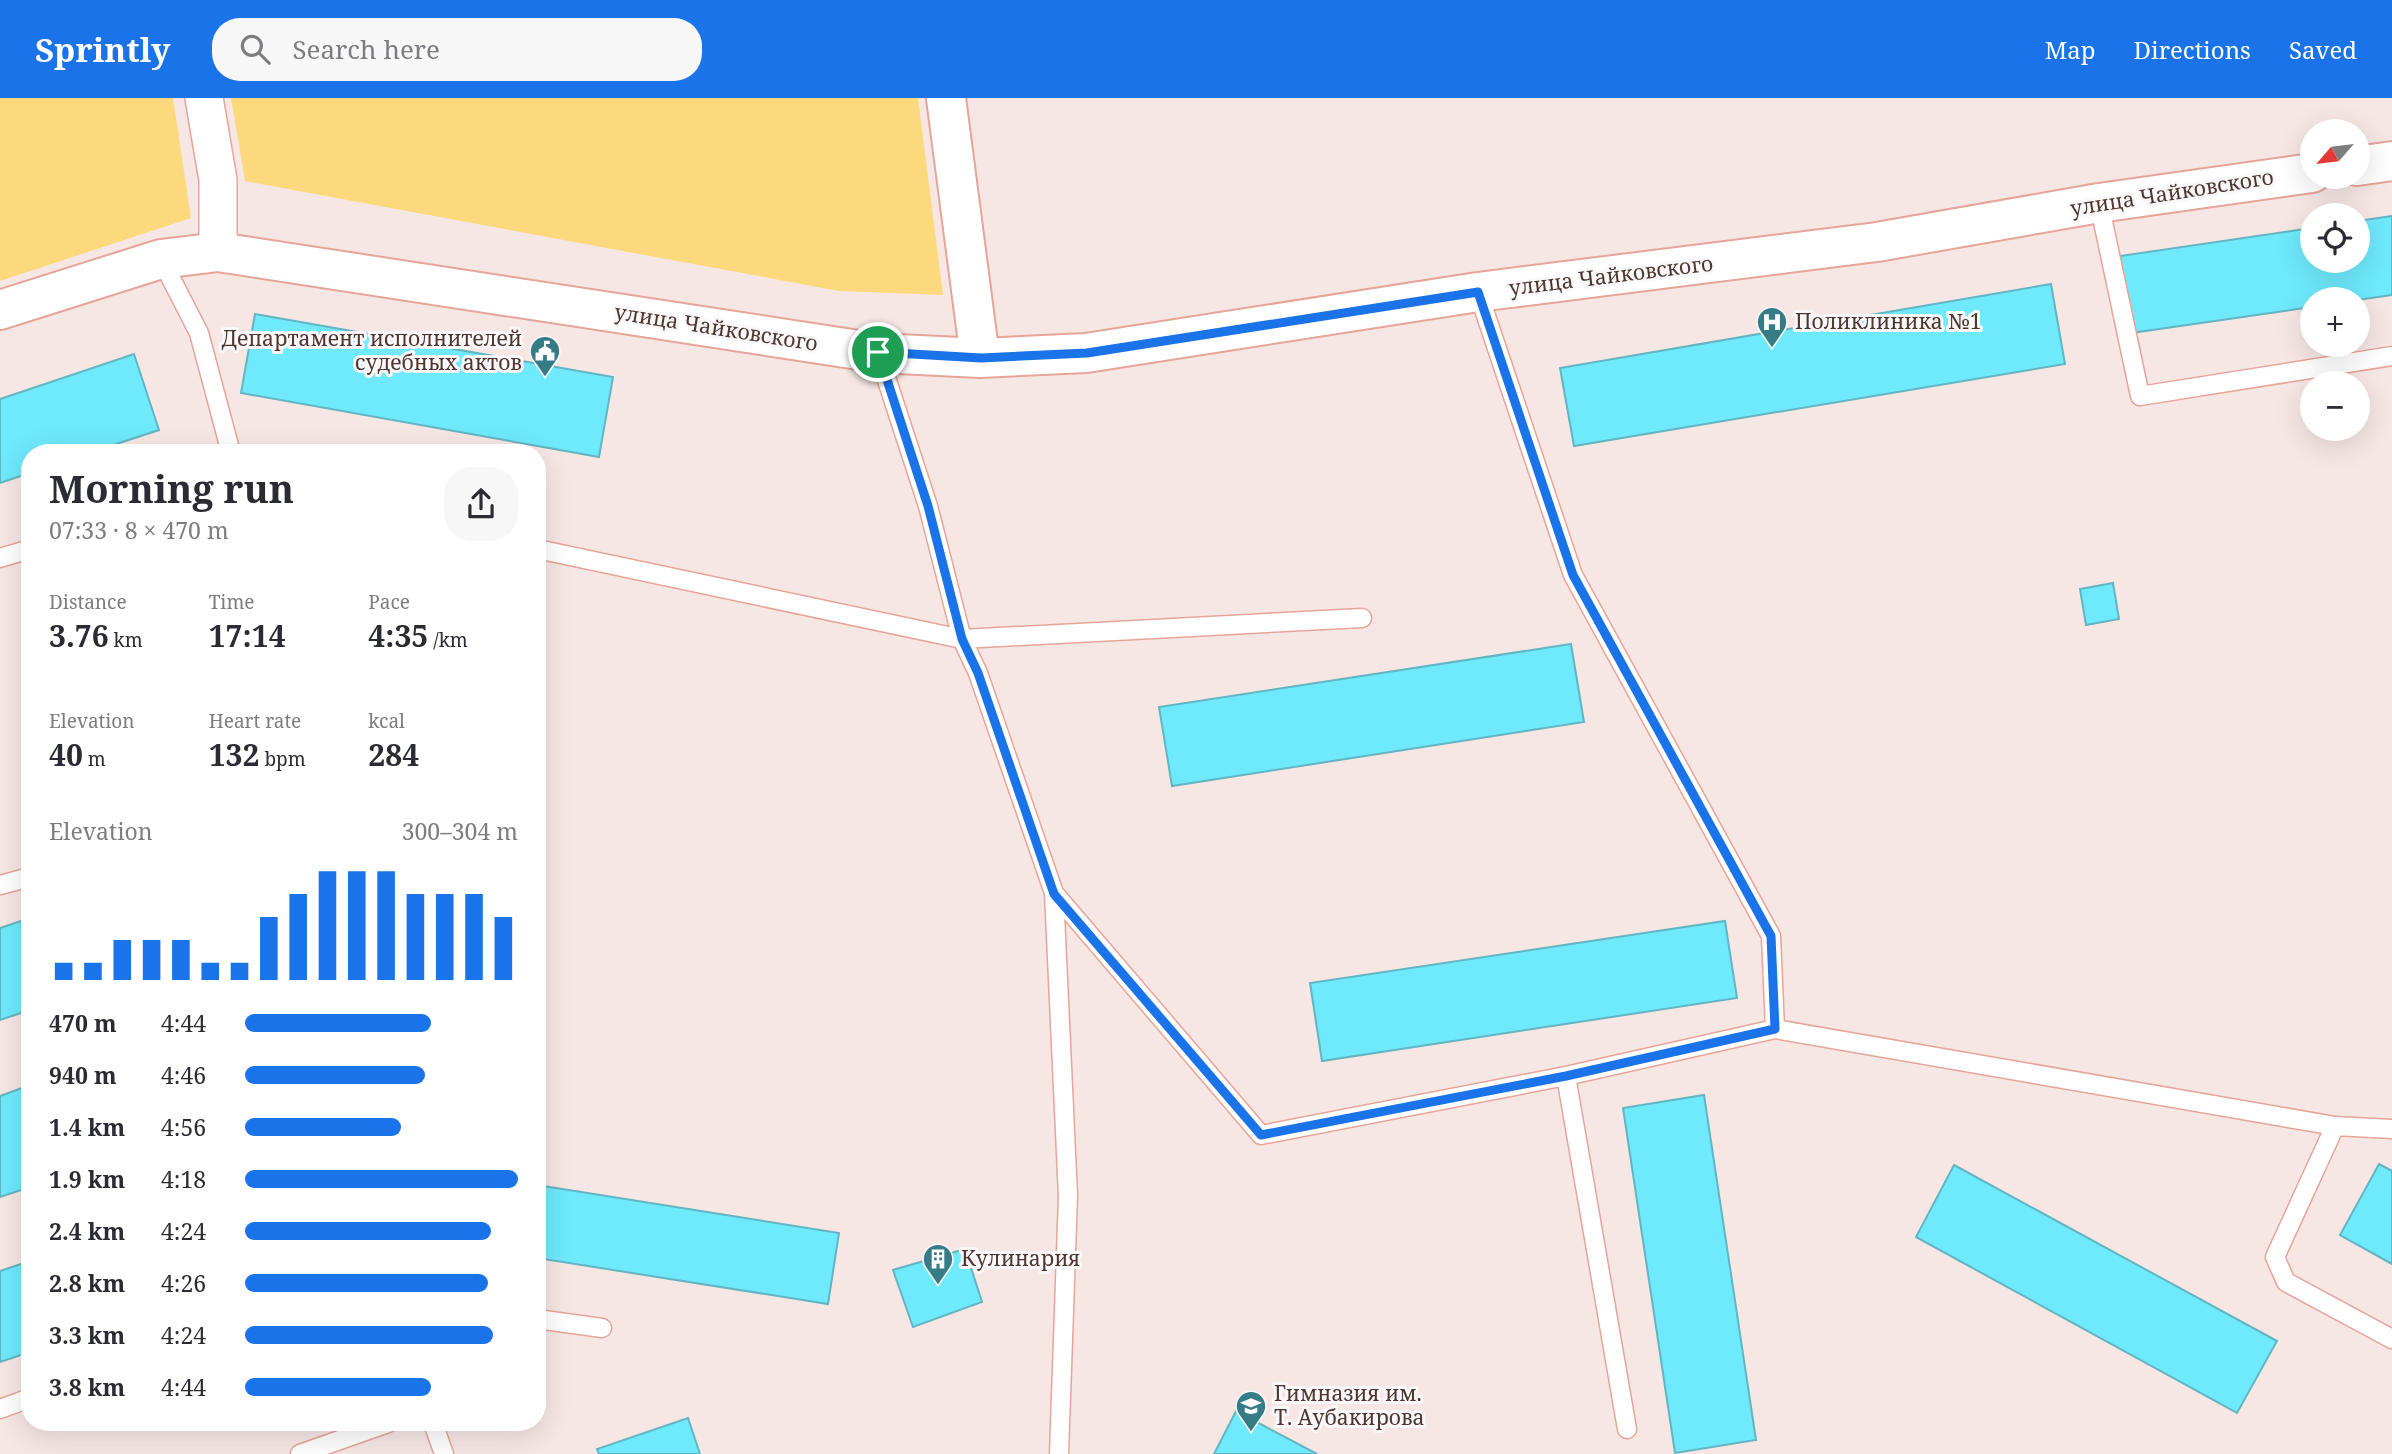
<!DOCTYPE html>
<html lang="en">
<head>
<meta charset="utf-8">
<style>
	:root { --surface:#fff; --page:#f7f7f7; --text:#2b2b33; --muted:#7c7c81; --accent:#1a73e8 }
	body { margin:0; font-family:"Noto Serif",serif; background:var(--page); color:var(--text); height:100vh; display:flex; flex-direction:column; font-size:26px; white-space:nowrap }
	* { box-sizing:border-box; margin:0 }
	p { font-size:23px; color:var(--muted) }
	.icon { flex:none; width:38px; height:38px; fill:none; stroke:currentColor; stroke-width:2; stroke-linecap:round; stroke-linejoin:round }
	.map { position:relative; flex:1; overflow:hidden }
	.sheet { position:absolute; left:21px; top:346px; width:525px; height:987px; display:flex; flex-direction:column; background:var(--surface); border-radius:28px; box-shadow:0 7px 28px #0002 }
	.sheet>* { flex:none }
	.needle { width:46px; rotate:242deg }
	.tools { position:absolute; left:2300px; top:21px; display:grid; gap:14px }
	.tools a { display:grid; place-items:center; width:70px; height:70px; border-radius:50%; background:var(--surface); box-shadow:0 7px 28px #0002; font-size:35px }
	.pin { position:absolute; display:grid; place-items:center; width:60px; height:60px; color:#fff; margin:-30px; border:4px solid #fff; border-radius:50%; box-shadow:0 2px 7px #0007 }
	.round { display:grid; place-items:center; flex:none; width:74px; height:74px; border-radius:28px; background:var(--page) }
	.head { display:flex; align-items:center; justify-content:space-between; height:119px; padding:0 28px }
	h1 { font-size:38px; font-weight:700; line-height:52px }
	.metrics { display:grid; grid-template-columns:repeat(3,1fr); gap:10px; height:119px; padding:7px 28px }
	.metrics div { display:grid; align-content:center }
	.metrics b { font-size:30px; font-weight:700 }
	.metrics small { font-size:19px; font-weight:400 }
	.metrics p { font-size:19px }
	.chart { height:196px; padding:14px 28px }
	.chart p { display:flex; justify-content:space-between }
	.chart svg { width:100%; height:126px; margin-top:7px; stroke:var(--accent); stroke-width:6 }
	ul { padding:0 28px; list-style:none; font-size:23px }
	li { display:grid; grid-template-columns:112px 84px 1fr; align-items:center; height:52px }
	li i { height:18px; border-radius:9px; background:var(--accent) }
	header { display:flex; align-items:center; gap:42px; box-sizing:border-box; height:98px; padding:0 35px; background:var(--accent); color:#fff }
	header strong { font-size:33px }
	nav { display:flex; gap:38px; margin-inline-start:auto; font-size:24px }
	.search { width:490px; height:63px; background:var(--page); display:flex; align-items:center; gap:18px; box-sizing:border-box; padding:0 24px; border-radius:28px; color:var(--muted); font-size:26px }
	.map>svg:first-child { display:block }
</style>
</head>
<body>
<header>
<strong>Sprintly</strong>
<div class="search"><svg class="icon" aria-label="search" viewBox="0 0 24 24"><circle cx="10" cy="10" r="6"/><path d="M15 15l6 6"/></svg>Search here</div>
<nav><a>Map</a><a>Directions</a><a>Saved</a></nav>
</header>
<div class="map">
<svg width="2392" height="1356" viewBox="0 0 2392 1356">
	<rect width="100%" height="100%" fill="#f6e7e5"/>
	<path fill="#fcd97d" d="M 0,0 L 173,0 L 191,120 L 0,183 Z
		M 231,0 L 918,0 L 943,197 L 839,193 L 245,83 Z"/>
	<path fill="#6fe9fc" stroke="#63b5c2" stroke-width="2" d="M 2392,118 L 2392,197 L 2357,202 L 2312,201 L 2312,209 L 2131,235 L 2120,158 L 2312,130 L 2312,163 L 2357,163 L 2357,123 Z
		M 2051,186 L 2065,266 L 1574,348 L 1560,270 Z
		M 255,216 L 613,279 L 599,359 L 241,295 Z
		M 134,256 L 159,332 L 89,355 L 30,355 L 30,375 L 0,385 L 0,301 Z
		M 2113,485 L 2119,521 L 2086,527 L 2080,491 Z
		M 1571,546 L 1584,624 L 1172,688 L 1159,609 Z
		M 30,820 L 30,912 L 0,922 L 0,830 Z
		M 1725,823 L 1737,900 L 1322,963 L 1310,885 Z
		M 30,987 L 30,1089 L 0,1099 L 0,998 Z
		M 1704,997 L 1756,1342 L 1675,1355 L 1623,1010 Z
		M 2379,1066 L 2392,1073 L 2392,1166 L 2340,1137 Z
		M 1954,1067 L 2277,1243 L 2237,1315 L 1916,1139 Z
		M 537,1087 L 839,1135 L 828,1206 L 537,1160 Z
		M 965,1151 L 982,1204 L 913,1229 L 893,1172 Z
		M 30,1163 L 30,1254 L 0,1264 L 0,1173 Z
		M 1236,1313 L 1317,1356 L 1214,1356 Z
		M 688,1320 L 700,1356 L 599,1356 L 597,1351 Z"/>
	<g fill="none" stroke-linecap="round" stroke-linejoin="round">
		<g stroke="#e7a499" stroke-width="21">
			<path id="lane" d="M 2099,105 L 2140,298 L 2392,258
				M 161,161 L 199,235 L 231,355
				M 1478,194 L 1573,477 L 1771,838 L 1775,931 L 2335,1028 L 2392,1031
				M 878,255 L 928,408 L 962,541 L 978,575 L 1054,795 L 1068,1098 L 1059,1356
				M 537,451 L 962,541 L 1362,520
				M 0,460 L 30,451
				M 0,787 L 30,779
				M 1054,795 L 1261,1037 L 1566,978 L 1775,931
				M 1566,978 L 1627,1331
				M 2335,1028 L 2275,1159 L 2286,1184 L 2392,1241
				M 537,1221 L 602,1230
				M 0,1311 L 30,1300
				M 433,1325 L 444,1356
				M 300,1356 L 388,1325"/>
		</g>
		<g stroke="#e7a499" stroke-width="40">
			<path id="street" d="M 204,0 L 218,82 L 218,154"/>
		</g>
		<g stroke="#e7a499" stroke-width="42">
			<path id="secondary" d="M 946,0 L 980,260
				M 2357,68 L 2392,63
				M 0,212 L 161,161 L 218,154 L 878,255 L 980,260 L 1086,255 L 1478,194 L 1877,144 L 2099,105 L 2312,75"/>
		</g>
		<use href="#lane" stroke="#fff" stroke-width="18"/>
		<use href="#street" stroke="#fff" stroke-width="37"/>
		<use href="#secondary" stroke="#fff" stroke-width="38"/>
	</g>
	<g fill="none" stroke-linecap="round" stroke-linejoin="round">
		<g stroke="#fff" stroke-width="14">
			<path id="route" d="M 1478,194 L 1573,477 L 1771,838 L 1775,931 L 1566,978 L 1261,1037 L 1054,796 L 978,575 L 962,541 L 928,408 L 878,254 L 981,260 L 1087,255 Z"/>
		</g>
		<use href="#route" stroke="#1a73e8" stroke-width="9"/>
	</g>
	<defs>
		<g id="hospital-pin" transform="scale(1.575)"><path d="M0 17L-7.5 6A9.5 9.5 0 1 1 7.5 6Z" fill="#357c87" stroke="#f8f8f8"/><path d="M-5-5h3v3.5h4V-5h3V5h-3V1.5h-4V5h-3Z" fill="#fff"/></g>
		<g id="civic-pin" transform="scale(1.575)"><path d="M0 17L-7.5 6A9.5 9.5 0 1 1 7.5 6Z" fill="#357c87" stroke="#f8f8f8"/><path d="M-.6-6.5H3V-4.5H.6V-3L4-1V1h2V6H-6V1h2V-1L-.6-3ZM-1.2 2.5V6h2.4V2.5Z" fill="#fff"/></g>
		<g id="building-pin" transform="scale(1.575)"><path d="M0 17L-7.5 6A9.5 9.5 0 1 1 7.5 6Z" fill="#357c87" stroke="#f8f8f8"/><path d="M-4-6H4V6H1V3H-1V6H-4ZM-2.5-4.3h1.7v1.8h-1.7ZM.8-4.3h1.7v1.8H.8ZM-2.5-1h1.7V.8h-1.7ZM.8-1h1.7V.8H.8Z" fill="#fff"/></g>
		<g id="school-pin" transform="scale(1.575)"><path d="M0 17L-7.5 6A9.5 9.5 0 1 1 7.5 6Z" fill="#357c87" stroke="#f8f8f8"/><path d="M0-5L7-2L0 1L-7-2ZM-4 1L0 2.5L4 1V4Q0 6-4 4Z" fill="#fff"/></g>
	</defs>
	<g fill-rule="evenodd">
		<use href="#hospital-pin" x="1772" y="224"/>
		<use href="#civic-pin" x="545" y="253"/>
		<use href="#building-pin" x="938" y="1161"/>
		<use href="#school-pin" x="1251" y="1308"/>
	</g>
	<g text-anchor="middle" stroke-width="6" stroke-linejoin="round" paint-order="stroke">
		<g font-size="21" fill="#503530" stroke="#f8f8f8">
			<text transform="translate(2172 95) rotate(-9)" y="7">улица Чайковского</text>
			<text transform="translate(1611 178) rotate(-7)" y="7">улица Чайковского</text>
			<text transform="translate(716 230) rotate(9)" y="7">улица Чайковского</text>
		</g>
		<g font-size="21" fill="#503530" stroke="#f8f8f8" text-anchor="start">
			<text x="1795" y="231">Поликлиника №1</text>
			<text x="522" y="248" text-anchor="end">Департамент исполнителей<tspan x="522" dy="24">судебных актов</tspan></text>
			<text x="961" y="1168">Кулинария</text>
			<text x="1274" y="1303">Гимназия им.<tspan x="1274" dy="24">Т. Аубакирова</tspan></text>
		</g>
	</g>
</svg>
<div class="tools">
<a><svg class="needle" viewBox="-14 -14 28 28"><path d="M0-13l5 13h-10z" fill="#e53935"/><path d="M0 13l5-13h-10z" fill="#7c7c81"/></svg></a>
<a><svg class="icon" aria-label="locate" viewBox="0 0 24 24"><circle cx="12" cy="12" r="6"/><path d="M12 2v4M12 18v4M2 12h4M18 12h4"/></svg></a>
<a>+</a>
<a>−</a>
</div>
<div class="pin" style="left:878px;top:254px;background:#1e9e55"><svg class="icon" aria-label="arrive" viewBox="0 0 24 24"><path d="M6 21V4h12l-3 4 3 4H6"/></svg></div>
<section class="sheet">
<div class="head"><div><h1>Morning run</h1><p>07:33 · 8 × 470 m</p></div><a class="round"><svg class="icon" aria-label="share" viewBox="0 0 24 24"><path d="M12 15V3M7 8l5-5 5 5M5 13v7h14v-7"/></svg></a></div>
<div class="metrics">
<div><p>Distance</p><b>3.76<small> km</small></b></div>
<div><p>Time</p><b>17:14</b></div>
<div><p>Pace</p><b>4:35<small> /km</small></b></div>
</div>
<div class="metrics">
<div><p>Elevation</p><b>40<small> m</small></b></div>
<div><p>Heart rate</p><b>132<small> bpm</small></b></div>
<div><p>kcal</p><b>284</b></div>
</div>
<div class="chart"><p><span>Elevation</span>300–304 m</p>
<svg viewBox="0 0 160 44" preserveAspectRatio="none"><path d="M5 44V38M15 44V38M25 44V30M35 44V30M45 44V30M55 44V38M65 44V38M75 44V22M85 44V14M95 44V6M105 44V6M115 44V6M125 44V14M135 44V14M145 44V14M155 44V22"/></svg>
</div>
<ul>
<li><b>470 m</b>4:44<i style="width:68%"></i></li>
<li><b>940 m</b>4:46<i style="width:66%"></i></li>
<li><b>1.4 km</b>4:56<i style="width:57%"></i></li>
<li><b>1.9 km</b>4:18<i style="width:100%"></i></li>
<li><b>2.4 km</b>4:24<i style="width:90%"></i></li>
<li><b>2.8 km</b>4:26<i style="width:89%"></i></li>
<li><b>3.3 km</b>4:24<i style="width:91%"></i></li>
<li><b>3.8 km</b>4:44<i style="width:68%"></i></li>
</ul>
</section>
</div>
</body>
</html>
